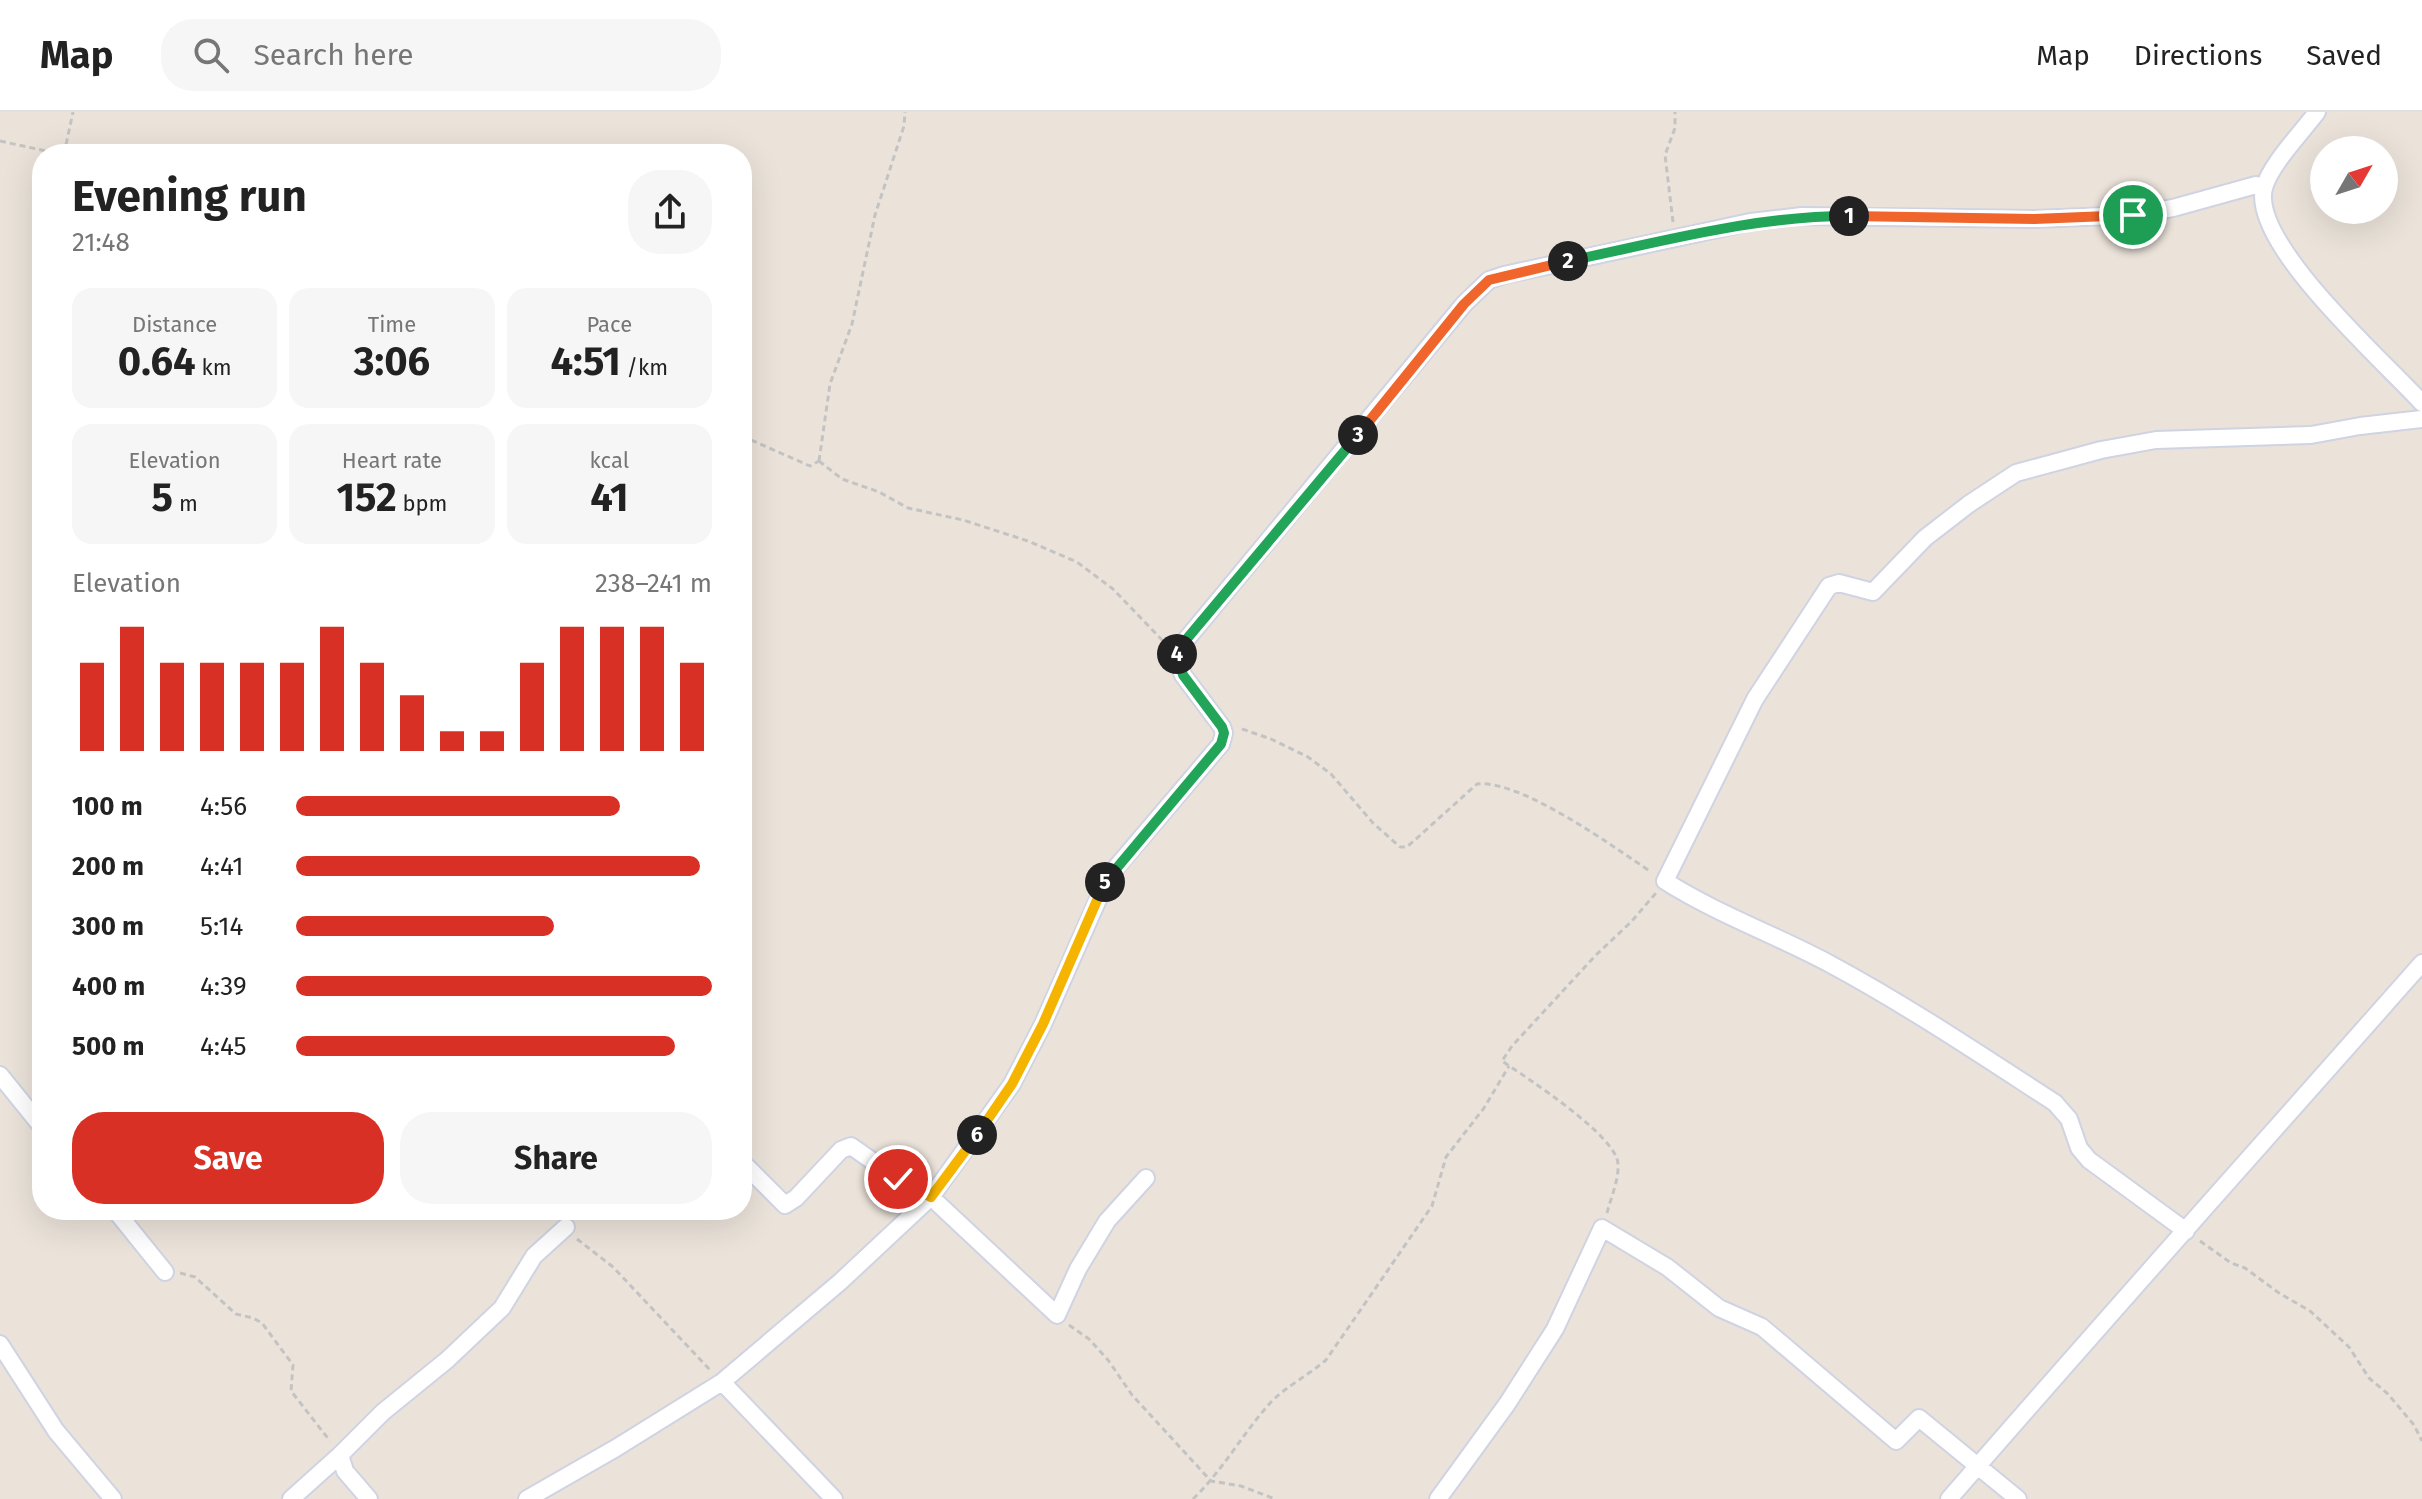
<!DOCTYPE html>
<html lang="en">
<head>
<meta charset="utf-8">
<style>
	:root { --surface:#fff; --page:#f6f6f6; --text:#222; --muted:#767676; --line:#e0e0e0; --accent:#d93025 }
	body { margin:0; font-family:"Fira Sans",sans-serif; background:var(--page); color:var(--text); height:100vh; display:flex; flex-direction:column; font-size:30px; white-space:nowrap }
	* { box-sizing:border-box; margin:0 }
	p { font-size:26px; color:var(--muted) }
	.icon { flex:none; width:44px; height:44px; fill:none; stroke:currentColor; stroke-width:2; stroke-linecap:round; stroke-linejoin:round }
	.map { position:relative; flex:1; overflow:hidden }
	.drawer { position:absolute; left:32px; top:32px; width:720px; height:1076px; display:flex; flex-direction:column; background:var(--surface); border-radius:32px; box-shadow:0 8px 32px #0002 }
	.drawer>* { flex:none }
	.needle { width:52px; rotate:51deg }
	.buttons { position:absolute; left:2310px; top:24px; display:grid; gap:16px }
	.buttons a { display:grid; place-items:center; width:88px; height:88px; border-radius:50%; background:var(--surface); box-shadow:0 8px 32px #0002; font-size:40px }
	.pin { position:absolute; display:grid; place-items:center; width:68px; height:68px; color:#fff; margin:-34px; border:4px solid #fff; border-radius:50%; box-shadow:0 2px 8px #0007 }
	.km { position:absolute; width:40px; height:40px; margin:-20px; border-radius:50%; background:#222; color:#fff; font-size:22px; line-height:40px; text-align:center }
	.round { display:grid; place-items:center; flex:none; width:84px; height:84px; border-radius:32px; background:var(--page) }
	.overview { display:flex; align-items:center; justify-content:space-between; height:136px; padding:0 40px }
	h1 { font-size:44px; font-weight:700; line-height:60px }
	.figures { display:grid; grid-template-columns:repeat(3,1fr); gap:12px; height:136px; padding:8px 40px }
	.figures div { display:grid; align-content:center; border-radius:20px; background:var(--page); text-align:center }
	.figures b { font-size:40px; font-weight:700 }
	.figures small { font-size:22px; font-weight:400 }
	.figures p { font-size:22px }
	.chart { height:224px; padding:16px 40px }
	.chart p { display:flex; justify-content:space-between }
	.chart svg { width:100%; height:144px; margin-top:8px; stroke:var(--accent); stroke-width:6 }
	.cta { display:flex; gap:16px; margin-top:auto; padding:16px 40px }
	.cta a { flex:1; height:92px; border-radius:32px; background:var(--accent); color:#fff; font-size:32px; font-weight:700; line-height:92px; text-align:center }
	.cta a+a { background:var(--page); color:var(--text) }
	ul { padding:0 40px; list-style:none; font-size:26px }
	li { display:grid; grid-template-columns:128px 96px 1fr; align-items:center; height:60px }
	li i { height:20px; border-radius:10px; background:var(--accent) }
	header { display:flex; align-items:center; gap:48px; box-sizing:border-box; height:112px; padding:0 40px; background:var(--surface); border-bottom:2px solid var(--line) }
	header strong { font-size:38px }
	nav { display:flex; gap:44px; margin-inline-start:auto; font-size:28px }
	.search { width:560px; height:72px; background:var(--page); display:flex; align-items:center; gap:20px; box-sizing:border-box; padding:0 28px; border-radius:32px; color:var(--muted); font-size:30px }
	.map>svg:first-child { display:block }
</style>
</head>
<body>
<header>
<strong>Map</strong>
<div class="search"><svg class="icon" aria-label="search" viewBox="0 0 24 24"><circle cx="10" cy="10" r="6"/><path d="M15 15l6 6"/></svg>Search here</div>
<nav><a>Map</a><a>Directions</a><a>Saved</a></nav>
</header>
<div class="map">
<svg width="2422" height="1387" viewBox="0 0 2422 1387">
	<rect width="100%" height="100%" fill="#ebe3da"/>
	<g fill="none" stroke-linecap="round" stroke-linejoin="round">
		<g stroke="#cfd3e2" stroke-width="20">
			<path id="street" d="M 2317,0 C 2302,20 2270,53 2264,76 C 2250,132 2386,251 2422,291
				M 0,963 L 42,1015
				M 742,1050 L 785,1093 L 796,1086 L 841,1038 L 851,1034 L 898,1067 L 931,1085 L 1057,1203 L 1078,1157 L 1107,1109 L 1146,1066
				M 115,1098 L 165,1160
				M 2186,1119 L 2089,1048 L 2079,1036 L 2069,1007 L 2055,991 C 1981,943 1908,894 1830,852 C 1776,823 1717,802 1665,769 L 1755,587 L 1829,474 L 1839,471 L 1873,480 L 1925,426 L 1969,392 L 2016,361 L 2101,338 L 2156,328 L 2311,323 L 2360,314 L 2422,307
				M 0,1232 L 56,1319 L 113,1387
				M 722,1270 L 834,1387
				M 340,1343 L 383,1300 L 447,1248 L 502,1196 L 534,1144 L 566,1115
				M 291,1387 L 340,1343 L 345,1359 L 369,1387
				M 527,1387 L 616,1336 L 722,1270 L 840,1170 L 931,1085 L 1012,972 L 1043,912 L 1108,765 L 1221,632 L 1224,621 L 1222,615 L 1183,563 L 1176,543 L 1185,529 L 1464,192 L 1489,168 L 1504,163 L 1750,110 L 1802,104 L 2034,107 L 2133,103 L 2173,96 L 2256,73 L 2264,77
				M 1438,1387 L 1507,1292 L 1555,1217 L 1602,1116 L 1667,1155 L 1719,1196 L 1762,1215 L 1896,1329 L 1919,1306 L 2018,1387
				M 1949,1387 C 2105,1207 2264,1030 2422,851"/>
		</g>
		<path stroke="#c3c3c3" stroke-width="3" stroke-dasharray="6 4" stroke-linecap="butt" d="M 0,29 L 60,42
			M 64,42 L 73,0
			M 1673,110 L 1665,43 L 1675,16 L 1675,0
			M 742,324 L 810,354 L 819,349
			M 819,349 L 842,367 L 879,380 L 908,396 L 963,408 L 1028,429 L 1077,450 L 1113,477 L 1163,529
			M 819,349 L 830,272 L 852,212 L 875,103 L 904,14 L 905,0
			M 1242,617 L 1271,627 L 1308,645 L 1331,662 L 1373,711 L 1400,735 L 1407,735 L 1477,672 C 1520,667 1614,735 1651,760
			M 1607,1101 C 1611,1085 1619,1068 1618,1052 C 1617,1024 1527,966 1502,949 L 1512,934 L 1596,843 L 1631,810 L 1656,781
			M 577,1127 L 613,1155 L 711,1259
			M 2200,1129 L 2231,1151 L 2245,1156 L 2279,1181 L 2310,1199 L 2349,1235 L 2369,1266 L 2388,1282 L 2414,1313 L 2422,1329
			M 180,1161 L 195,1165 L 236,1202 L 253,1206 L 262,1211 L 293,1253 L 291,1279 L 330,1329
			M 1069,1213 L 1089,1227 L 1108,1248 L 1132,1283 L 1211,1369 L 1241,1374 L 1275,1387
			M 1193,1387 C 1223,1358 1243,1321 1271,1290 C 1284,1276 1310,1262 1326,1248 L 1432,1094 L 1446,1045 L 1484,996 L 1509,954"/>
		<use href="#street" stroke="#fff" stroke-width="16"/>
	</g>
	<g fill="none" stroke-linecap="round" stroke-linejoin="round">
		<g stroke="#fff" stroke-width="16">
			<path id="split-1" d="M 1849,104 L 2034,107 L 2133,103"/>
		</g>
		<g stroke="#fff" stroke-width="16">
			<path id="split-2" d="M 1568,149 C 1661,130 1753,104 1849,104"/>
		</g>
		<g stroke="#fff" stroke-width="16">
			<path id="split-3" d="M 1358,323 L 1464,192 L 1489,168 L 1568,149"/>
		</g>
		<g stroke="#fff" stroke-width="16">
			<path id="split-4" d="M 1177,542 L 1185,529 L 1358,323"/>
		</g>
		<g stroke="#fff" stroke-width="16">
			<path id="split-5" d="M 1105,770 L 1221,632 L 1224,621 L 1222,615 L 1183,563 L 1177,542"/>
		</g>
		<g stroke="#fff" stroke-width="16">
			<path id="split-6" d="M 977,1023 L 1012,972 L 1043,912 L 1105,770"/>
		</g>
		<g stroke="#fff" stroke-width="16">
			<path id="split-7" d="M 898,1067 L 931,1085 L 977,1023"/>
		</g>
		<use href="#split-1" stroke="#f0652b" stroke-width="10"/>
		<use href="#split-2" stroke="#22a559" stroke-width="10"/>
		<use href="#split-3" stroke="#f0652b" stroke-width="10"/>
		<use href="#split-4" stroke="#22a559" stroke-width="10"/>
		<use href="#split-5" stroke="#22a559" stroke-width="10"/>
		<use href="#split-6" stroke="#f5b400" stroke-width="10"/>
		<use href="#split-7" stroke="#f5b400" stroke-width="10"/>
	</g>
</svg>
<div class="buttons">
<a><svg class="needle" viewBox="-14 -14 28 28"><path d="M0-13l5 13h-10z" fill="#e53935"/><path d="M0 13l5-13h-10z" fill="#767676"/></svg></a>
</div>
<div class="pin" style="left:2133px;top:103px;background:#1e9e55"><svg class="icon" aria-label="arrive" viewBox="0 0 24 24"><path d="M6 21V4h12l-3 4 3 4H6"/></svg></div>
<div class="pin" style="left:898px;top:1067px;background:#d93025"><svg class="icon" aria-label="check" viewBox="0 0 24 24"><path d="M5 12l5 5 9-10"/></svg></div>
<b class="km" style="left:1849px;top:104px">1</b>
<b class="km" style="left:1568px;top:149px">2</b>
<b class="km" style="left:1358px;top:323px">3</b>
<b class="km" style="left:1177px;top:542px">4</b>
<b class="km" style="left:1105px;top:770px">5</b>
<b class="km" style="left:977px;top:1023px">6</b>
<section class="drawer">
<div class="overview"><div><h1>Evening run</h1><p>21:48</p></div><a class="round"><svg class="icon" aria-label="share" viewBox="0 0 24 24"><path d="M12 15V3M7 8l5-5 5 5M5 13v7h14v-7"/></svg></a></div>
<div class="figures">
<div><p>Distance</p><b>0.64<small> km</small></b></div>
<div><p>Time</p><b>3:06</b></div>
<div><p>Pace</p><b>4:51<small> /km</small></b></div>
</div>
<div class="figures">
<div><p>Elevation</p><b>5<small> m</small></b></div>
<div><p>Heart rate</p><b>152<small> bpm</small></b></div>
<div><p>kcal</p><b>41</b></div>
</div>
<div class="chart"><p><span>Elevation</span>238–241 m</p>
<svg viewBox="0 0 160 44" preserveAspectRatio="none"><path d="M5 44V17M15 44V6M25 44V17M35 44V17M45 44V17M55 44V17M65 44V6M75 44V17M85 44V27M95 44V38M105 44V38M115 44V17M125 44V6M135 44V6M145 44V6M155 44V17"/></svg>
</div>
<ul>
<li><b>100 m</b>4:56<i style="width:78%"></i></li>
<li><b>200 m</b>4:41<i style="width:97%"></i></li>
<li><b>300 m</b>5:14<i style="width:62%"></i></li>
<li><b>400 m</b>4:39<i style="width:100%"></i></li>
<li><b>500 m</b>4:45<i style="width:91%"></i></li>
</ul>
<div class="cta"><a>Save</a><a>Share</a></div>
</section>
</div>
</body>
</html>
